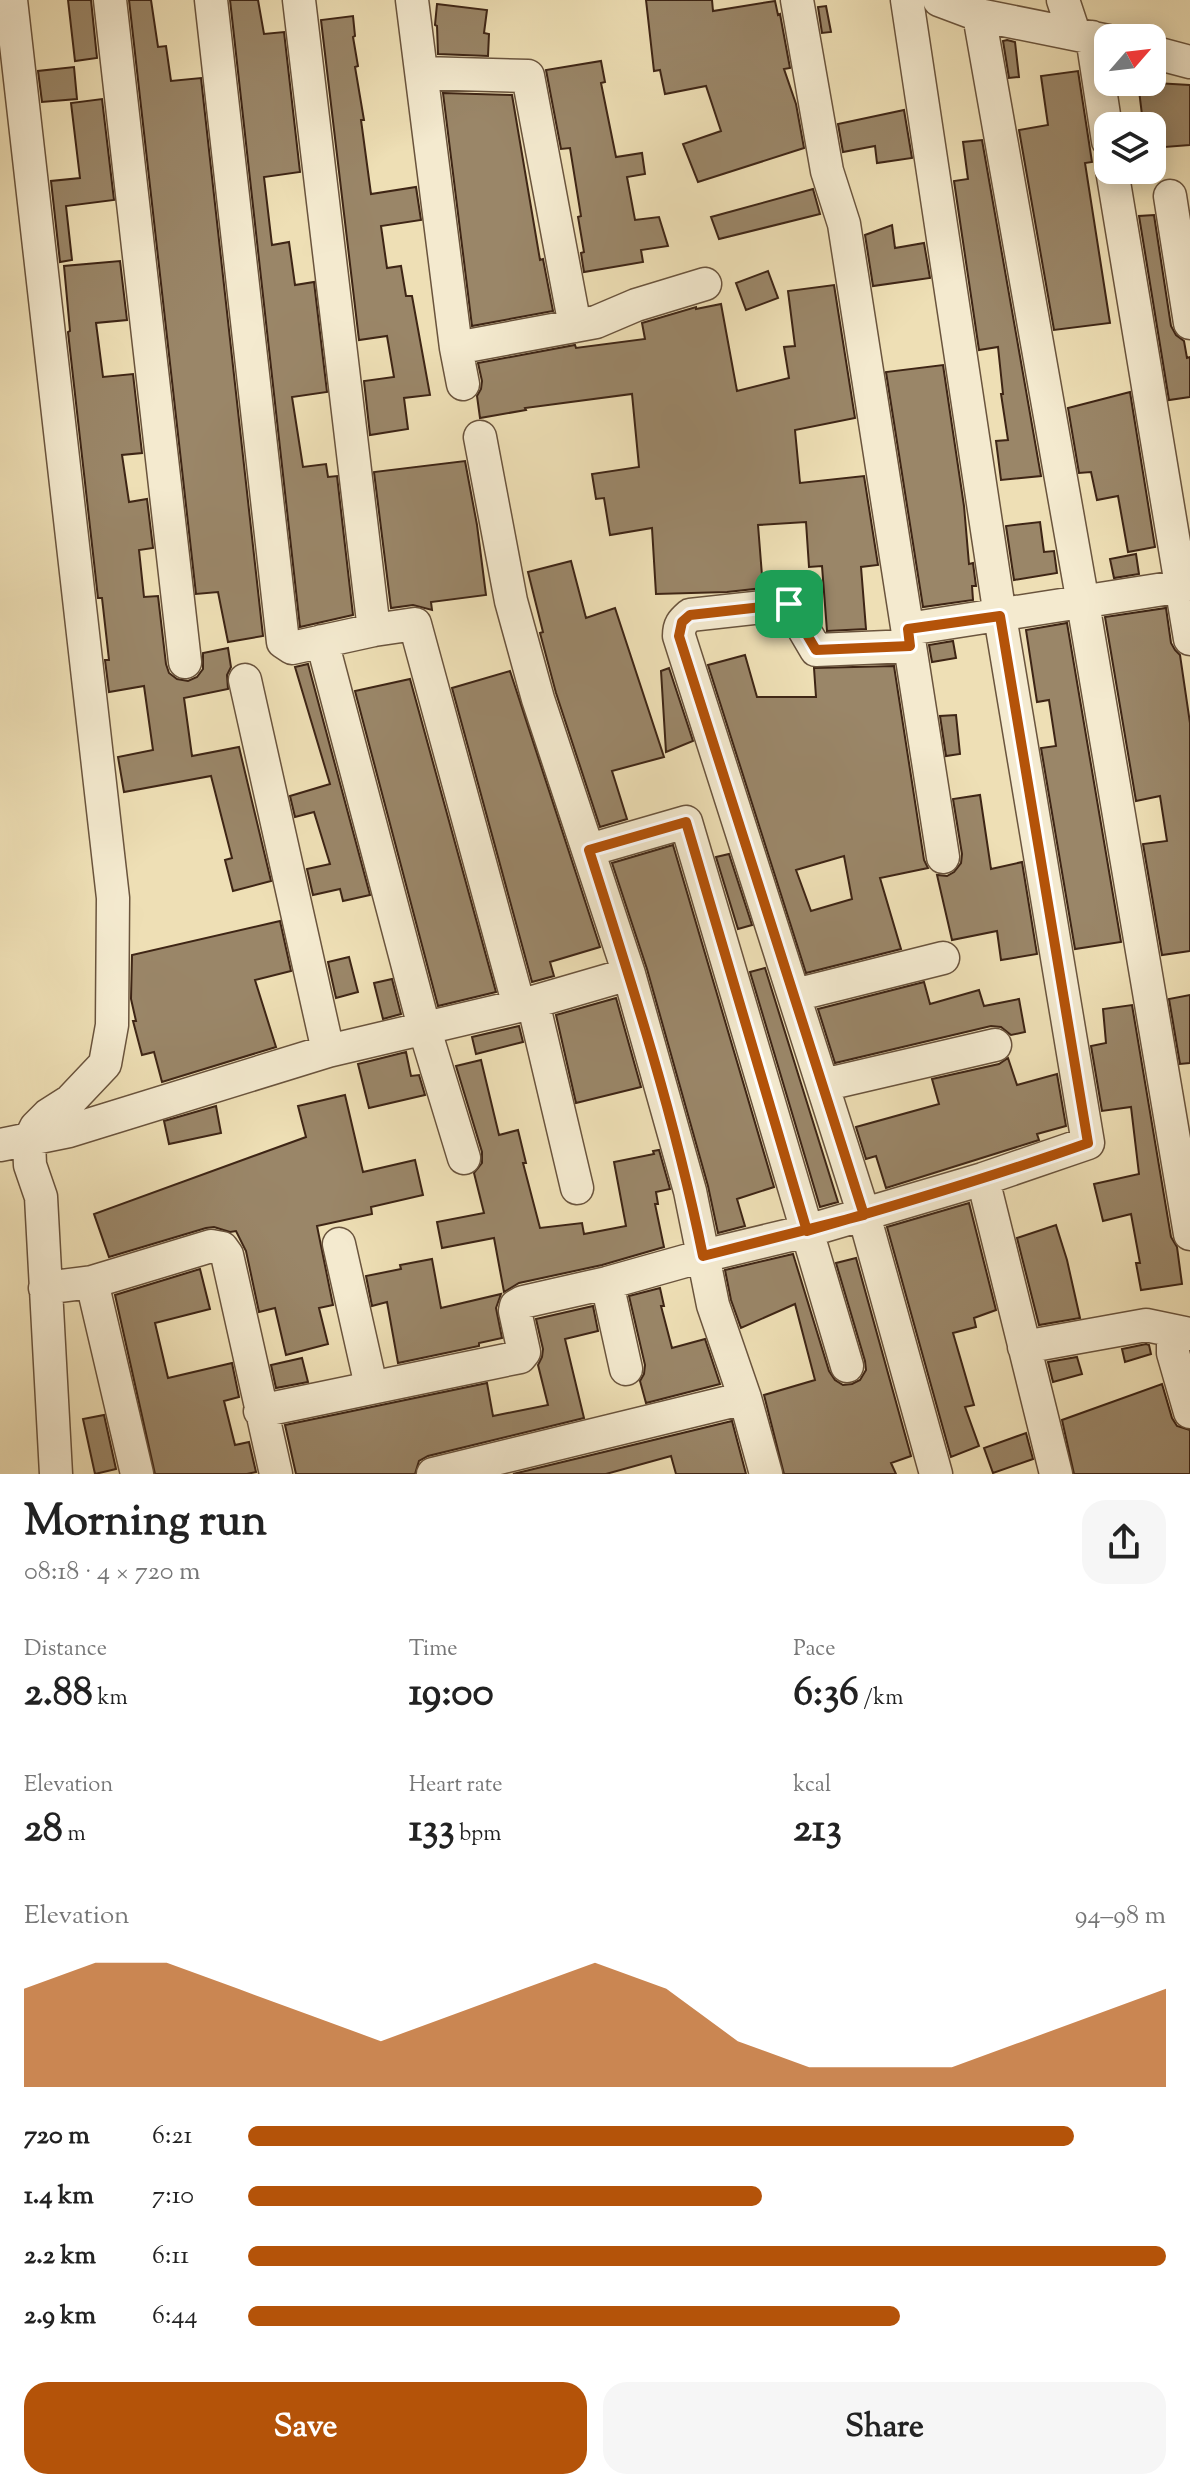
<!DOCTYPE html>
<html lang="en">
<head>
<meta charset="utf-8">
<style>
	:root { --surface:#fff; --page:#f6f6f6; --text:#222; --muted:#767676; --accent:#b45309 }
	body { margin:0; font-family:"Sorts Mill Goudy",serif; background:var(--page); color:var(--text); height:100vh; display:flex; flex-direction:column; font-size:30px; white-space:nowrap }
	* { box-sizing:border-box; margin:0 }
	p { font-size:26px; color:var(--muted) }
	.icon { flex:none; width:44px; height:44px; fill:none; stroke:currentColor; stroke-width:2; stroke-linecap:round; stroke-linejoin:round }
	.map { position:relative; height:1474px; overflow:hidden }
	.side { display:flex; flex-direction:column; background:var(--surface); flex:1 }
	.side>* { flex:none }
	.needle { width:52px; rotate:62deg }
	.buttons { position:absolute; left:1094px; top:24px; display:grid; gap:16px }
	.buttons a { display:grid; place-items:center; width:72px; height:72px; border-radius:16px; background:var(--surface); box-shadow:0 4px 20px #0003; font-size:40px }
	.pin { position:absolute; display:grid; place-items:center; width:68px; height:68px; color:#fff; margin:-34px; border-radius:16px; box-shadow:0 4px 12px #0006 }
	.round { display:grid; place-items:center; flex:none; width:84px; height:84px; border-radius:24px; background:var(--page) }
	.overview { display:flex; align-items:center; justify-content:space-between; height:136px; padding:0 24px }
	h1 { font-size:44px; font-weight:700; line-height:60px }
	.metrics { display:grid; grid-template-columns:repeat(3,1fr); gap:12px; height:136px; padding:8px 24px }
	.metrics div { display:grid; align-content:center }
	.metrics b { font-size:40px; font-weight:700 }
	.metrics small { font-size:22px; font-weight:400 }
	.metrics p { font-size:22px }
	.chart { height:224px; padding:16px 24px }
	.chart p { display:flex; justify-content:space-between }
	.chart svg { width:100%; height:144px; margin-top:8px; fill:var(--accent); opacity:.7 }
	.button { display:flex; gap:16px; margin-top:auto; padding:16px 24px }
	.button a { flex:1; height:92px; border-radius:24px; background:var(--accent); color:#fff; font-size:32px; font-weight:700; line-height:92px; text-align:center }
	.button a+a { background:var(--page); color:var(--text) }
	ul { padding:0 24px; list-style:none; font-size:26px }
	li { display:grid; grid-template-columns:128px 96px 1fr; align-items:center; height:60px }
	li i { height:20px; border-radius:10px; background:var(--accent) }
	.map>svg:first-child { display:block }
</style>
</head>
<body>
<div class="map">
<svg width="1190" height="1474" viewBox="0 0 1190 1474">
	<rect width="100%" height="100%" fill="#eedfb5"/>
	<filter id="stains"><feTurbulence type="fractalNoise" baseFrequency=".0025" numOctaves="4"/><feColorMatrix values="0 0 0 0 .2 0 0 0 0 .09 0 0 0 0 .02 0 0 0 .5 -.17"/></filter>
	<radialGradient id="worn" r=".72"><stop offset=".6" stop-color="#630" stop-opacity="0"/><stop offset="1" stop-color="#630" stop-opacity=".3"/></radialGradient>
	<path fill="#9a8668" stroke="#3e2515" stroke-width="2" fill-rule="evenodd" d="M 68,0 L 91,0 L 97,58 L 75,61 Z
		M 129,0 L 151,0 L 158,47 L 166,46 L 171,81 L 201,78 L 263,636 L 228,642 L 218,592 L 196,594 Z
		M 230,0 L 258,0 L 264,34 L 284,32 L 300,172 L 264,177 L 272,245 L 289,242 L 295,285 L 314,282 L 327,392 L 292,397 L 303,467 L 326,464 L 328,477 L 337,476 L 353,615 L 300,627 Z
		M 646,0 L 712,0 L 713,11 L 775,1 L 778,15 L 780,14 L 790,68 L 784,69 L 796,104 L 804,148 L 698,182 L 683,144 L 721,131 L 706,86 L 665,94 L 660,70 L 654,71 Z
		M 437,4 L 487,10 L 484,33 L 489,34 L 488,56 L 438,54 L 437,26 L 435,25 Z
		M 826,6 L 831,32 L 822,33 L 818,7 Z
		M 353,16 L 355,36 L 353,37 L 358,66 L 355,67 L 364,120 L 361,120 L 371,194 L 416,187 L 421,220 L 381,226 L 387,268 L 401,266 L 406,296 L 412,296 L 430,395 L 404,398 L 408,429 L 370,435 L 364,381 L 394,377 L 387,336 L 359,340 L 321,20 Z
		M 1007,40 L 1015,42 L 1019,77 L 1009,78 L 1003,41 Z
		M 601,61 L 605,82 L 601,83 L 616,157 L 642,153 L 645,174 L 627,177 L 635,220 L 659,217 L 668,246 L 641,250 L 643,262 L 584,272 L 581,253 L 584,252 L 578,217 L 581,216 L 570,148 L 561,149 L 546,70 Z
		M 74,67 L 77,99 L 42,102 L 38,71 Z
		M 1078,71 L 1092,162 L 1085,163 L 1110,323 L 1054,330 L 1019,130 L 1048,125 L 1041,76 Z
		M 1138,82 L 1190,85 L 1190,145 L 1152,148 L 1152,126 L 1148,126 L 1148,122 L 1143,123 Z
		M 443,93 L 512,95 L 540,260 L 543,259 L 553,311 L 472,326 Z
		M 102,99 L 114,200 L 66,206 L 72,260 L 60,262 L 51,181 L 80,178 L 71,103 Z
		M 904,110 L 912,158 L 877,163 L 875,146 L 843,152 L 838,124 Z
		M 982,140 L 1041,476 L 1001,480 L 996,441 L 1008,440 L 1001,394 L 1003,394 L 998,347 L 979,350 L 954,181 L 968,179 L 963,142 Z
		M 813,189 L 820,214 L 719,239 L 711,217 Z
		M 1154,215 L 1171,326 L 1176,335 L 1184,341 L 1187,358 L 1190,357 L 1190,397 L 1169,400 L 1139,216 Z
		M 892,225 L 895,248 L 924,243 L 930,278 L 873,286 L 865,235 Z
		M 120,261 L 127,320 L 96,323 L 103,377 L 133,374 L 142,453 L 122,455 L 129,502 L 147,499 L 153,548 L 139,550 L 144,597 L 158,596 L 166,664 L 169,673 L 177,679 L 188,681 L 197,677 L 203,669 L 203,653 L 228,648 L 231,667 L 227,675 L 228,689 L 184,698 L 192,756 L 239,747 L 271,881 L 233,891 L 225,860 L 232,858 L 211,776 L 124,792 L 118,757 L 153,750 L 144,686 L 109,692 L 105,660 L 109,660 L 102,598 L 98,598 L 68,332 L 70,331 L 64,266 Z
		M 768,271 L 778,298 L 746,310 L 736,283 Z
		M 834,285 L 855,418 L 795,430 L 800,483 L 864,476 L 878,565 L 861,567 L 866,629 L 827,631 L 822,566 L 809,567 L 806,522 L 758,525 L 763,588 L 727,592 L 656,594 L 652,528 L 610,535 L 604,498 L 596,499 L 592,474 L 639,467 L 632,394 L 525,408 L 526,410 L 480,418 L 477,396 L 481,389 L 482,381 L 478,363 L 575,345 L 576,348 L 645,339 L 642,323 L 696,307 L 696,309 L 721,304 L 737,391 L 789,378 L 784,347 L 795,346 L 788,291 Z
		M 943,365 L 964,506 L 969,564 L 973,563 L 976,586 L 972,586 L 973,600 L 923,607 L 886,372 Z
		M 1130,392 L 1155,547 L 1128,552 L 1118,496 L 1097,500 L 1091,472 L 1079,473 L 1068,408 Z
		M 465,461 L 477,525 L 486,595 L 431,602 L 432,610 L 413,605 L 391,608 L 374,472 Z
		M 1040,522 L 1044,552 L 1054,551 L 1057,573 L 1014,580 L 1006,526 Z
		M 1136,554 L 1139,574 L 1114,578 L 1110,559 Z
		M 571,561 L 586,618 L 615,608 L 664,757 L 612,771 L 627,819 L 600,827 L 556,693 L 540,633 L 543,632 L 528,572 Z
		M 1166,608 L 1171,643 L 1175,650 L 1180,655 L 1190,723 L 1190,951 L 1162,955 L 1143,844 L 1167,841 L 1160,796 L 1136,801 L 1105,617 Z
		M 1067,623 L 1121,942 L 1075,949 L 1041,748 L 1056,746 L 1049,700 L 1037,702 L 1026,630 Z
		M 953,641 L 956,658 L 932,662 L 929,645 Z
		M 745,655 L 757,697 L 816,697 L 814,668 L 894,666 L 924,860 L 928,868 L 880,878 L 901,949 L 806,973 L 708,665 ZM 844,856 L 852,899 L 811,911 L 796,870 Z
		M 308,664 L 370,895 L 343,901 L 340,889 L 313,895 L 307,869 L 330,864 L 314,812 L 295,817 L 290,796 L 330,784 L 295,667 Z
		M 669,668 L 693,741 L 666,752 L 661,671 Z
		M 510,671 L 600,947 L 550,962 L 554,976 L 532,982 L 452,688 Z
		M 410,679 L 496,992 L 438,1006 L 355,691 Z
		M 956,715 L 960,754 L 946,756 L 940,716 Z
		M 980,795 L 991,869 L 1022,862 L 1037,954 L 1001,960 L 997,931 L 952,940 L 937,875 L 947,876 L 954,872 L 961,863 L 962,854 L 953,799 Z
		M 673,845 L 774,1187 L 737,1199 L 745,1226 L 718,1233 L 708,1186 L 647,969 L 612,863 Z
		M 729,854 L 752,925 L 738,929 L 716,857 Z
		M 280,921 L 291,971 L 255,980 L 276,1047 L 162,1082 L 154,1052 L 142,1055 L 133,1021 L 136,1021 L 131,999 L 132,955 Z
		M 349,957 L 358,992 L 336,998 L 328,962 Z
		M 765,968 L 838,1202 L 820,1207 L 750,972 Z
		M 392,979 L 401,1014 L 383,1019 L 374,983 Z
		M 924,982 L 930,1004 L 979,990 L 984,1006 L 1019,999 L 1025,1032 L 1011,1035 L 1001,1027 L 991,1026 L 835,1063 L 818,1009 Z
		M 1190,995 L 1190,1063 L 1180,1064 L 1169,999 Z
		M 616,998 L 641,1087 L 576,1103 L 556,1015 Z
		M 1132,1005 L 1171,1237 L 1177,1247 L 1182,1284 L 1141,1290 L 1136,1263 L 1140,1263 L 1131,1214 L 1103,1221 L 1094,1184 L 1139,1174 L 1131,1107 L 1102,1111 L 1091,1046 L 1106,1043 L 1103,1009 Z
		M 519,1026 L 523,1042 L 476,1054 L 472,1037 Z
		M 406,1052 L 411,1076 L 419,1075 L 425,1095 L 369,1108 L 358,1064 Z
		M 1008,1058 L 1017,1085 L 1057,1074 L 1066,1126 L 1037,1134 L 1039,1140 L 886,1188 L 876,1156 L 866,1159 L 856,1127 L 939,1104 L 932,1079 L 999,1064 Z
		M 481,1060 L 499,1135 L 518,1130 L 526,1163 L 523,1163 L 540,1228 L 582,1223 L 584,1234 L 626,1226 L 614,1162 L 654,1154 L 653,1151 L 659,1150 L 670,1189 L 656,1192 L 658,1204 L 655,1204 L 664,1247 L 602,1265 L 519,1283 L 504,1292 L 494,1238 L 442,1248 L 437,1222 L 484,1213 L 474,1173 L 482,1163 L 482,1152 L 456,1066 Z
		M 345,1095 L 363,1172 L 415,1160 L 423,1195 L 371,1207 L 372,1214 L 317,1226 L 333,1305 L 319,1308 L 328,1344 L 286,1355 L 275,1308 L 259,1312 L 246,1251 L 236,1231 L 230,1232 L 214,1227 L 206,1228 L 109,1257 L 94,1214 L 306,1137 L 298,1106 Z
		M 216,1106 L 221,1133 L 169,1144 L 164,1121 Z
		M 969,1203 L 996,1310 L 974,1318 L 976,1327 L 953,1333 L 974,1405 L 965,1407 L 979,1446 L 951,1457 L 887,1227 Z
		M 1056,1225 L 1067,1260 L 1080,1318 L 1039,1325 L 1017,1238 Z
		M 793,1254 L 829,1371 L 835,1380 L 843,1385 L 852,1384 L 860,1380 L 866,1370 L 865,1361 L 836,1263 L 856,1258 L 911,1456 L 891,1463 L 896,1474 L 784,1474 L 764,1395 L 815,1380 L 795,1304 L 741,1328 L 731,1300 L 725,1270 Z
		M 432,1259 L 441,1308 L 501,1294 L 496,1308 L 502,1338 L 479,1343 L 479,1346 L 398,1363 L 387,1302 L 372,1306 L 366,1276 L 401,1269 L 400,1265 Z
		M 200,1269 L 210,1309 L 155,1323 L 168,1378 L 232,1363 L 239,1397 L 224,1401 L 235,1445 L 249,1442 L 256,1472 L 247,1474 L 155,1474 L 115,1295 Z
		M 660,1288 L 664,1306 L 661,1306 L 672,1348 L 705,1339 L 720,1384 L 646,1403 L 640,1381 L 644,1374 L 645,1365 L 629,1296 Z
		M 593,1306 L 598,1331 L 565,1339 L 584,1418 L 428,1456 L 419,1461 L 415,1474 L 296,1474 L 285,1425 L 487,1383 L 493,1416 L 548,1405 L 538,1365 L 542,1357 L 543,1349 L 536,1319 Z
		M 1146,1344 L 1149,1345 L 1151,1354 L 1125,1362 L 1122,1349 Z
		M 1077,1357 L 1082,1374 L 1053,1382 L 1048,1362 Z
		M 302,1358 L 308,1382 L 276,1388 L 271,1365 Z
		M 1162,1384 L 1172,1418 L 1177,1426 L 1190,1430 L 1190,1474 L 1074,1474 L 1062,1420 Z
		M 104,1415 L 116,1469 L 95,1474 L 83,1419 Z
		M 732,1421 L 746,1474 L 676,1474 L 671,1456 L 606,1474 L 513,1474 Z
		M 1026,1433 L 1033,1459 L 993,1473 L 984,1448 Z"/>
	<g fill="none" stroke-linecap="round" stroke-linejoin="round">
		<g stroke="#6a543d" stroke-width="35">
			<path id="minor" d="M 11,0 L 113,898 L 112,1025 L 105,1064 L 70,1101 L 48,1115 L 36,1127 L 29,1141 L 30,1165 L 41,1197 L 56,1474
				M 110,0 L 185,662
				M 211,0 L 283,642 L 292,648 L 374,630 L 415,624 L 519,1006
				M 299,0 L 374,630
				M 412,0 L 456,348 L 463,384
				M 797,0 L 827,171 L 844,224 L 943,857
				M 939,0 L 979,15 L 1108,41
				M 1063,0 L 1074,33
				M 979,15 L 1083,603 L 1190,1234
				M 1092,37 L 1108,141
				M 1152,52 L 1190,62
				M 422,73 L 528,76 L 575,326
				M 1112,170 L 1190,639
				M 1170,196 L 1190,323
				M 456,348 L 596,322 L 636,305 L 705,284
				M 480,437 L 511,601 L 538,699 L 629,974 L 690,1191 L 713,1305 L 745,1398 L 766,1474
				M 908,629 L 1183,586
				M 322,641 L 424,1027 L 464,1158
				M 910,646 L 816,650 L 789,604 L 690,615 C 682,622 679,625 679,636 L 864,1215 L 936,1474
				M 245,680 L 328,1051
				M 589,850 L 686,822 L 847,1366
				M 795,995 L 943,958
				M 533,1002 L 577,1188
				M 823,1085 L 995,1045
				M 0,1145 L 69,1131 L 328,1051 L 519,1006 L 629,974
				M 983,1179 L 1056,1474
				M 339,1244 L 371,1386
				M 92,1282 L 137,1474
				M 607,1283 L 626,1369
				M 45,1288 L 92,1282 L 211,1246 L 222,1248 L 227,1255 L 276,1474
				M 1173,1331 L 1173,1353 L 1190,1412
				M 1024,1347 L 1146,1325 L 1190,1334
				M 260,1411 L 520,1357 L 524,1352 L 515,1311 L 516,1306 L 523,1302 L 607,1283 L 703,1256 L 807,1231 L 983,1179 L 1088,1143 L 1000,616 L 907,0
				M 433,1474 L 745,1398"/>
		</g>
		<use href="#minor" stroke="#f4eacf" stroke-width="32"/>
	</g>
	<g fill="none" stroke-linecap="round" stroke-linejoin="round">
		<g stroke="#fff" stroke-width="16">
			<path id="route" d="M 789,604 L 690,615 L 682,622 L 679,636 L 864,1215 L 703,1256 C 675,1118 632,984 589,850 L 686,822 L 807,1231 C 901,1204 995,1176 1088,1143 L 1000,616 L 908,629 L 910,646 L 816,650 L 789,604"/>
		</g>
		<use href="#route" stroke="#b45309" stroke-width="10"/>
	</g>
	<rect width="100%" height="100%" filter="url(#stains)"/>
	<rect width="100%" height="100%" fill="url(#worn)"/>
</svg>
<div class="buttons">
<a><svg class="needle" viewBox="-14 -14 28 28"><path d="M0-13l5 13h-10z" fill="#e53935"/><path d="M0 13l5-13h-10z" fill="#767676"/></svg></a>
<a><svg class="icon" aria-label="layers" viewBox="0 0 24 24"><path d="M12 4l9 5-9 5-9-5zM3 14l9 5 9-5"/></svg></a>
</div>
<div class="pin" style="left:789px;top:604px;background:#1e9e55"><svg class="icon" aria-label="arrive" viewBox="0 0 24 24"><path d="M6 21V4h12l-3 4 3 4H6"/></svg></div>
</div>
<section class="side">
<div class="overview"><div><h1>Morning run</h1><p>08:18 · 4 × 720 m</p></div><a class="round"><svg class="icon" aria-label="share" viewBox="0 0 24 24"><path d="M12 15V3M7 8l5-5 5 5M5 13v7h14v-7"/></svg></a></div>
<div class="metrics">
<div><p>Distance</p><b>2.88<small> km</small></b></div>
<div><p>Time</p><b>19:00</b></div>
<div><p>Pace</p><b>6:36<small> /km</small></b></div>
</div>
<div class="metrics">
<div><p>Elevation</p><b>28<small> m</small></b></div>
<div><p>Heart rate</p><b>133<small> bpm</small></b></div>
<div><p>kcal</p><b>213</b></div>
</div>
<div class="chart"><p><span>Elevation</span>94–98 m</p>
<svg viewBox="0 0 160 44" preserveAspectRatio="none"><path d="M0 44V14L10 6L20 6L30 14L40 22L50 30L60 22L70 14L80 6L90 14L100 30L110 38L120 38L130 38L140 30L150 22L160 14V44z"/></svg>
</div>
<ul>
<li><b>720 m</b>6:21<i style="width:90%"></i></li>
<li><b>1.4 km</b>7:10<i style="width:56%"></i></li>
<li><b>2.2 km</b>6:11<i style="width:100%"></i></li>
<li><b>2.9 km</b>6:44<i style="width:71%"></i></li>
</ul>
<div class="button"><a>Save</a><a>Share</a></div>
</section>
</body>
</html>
